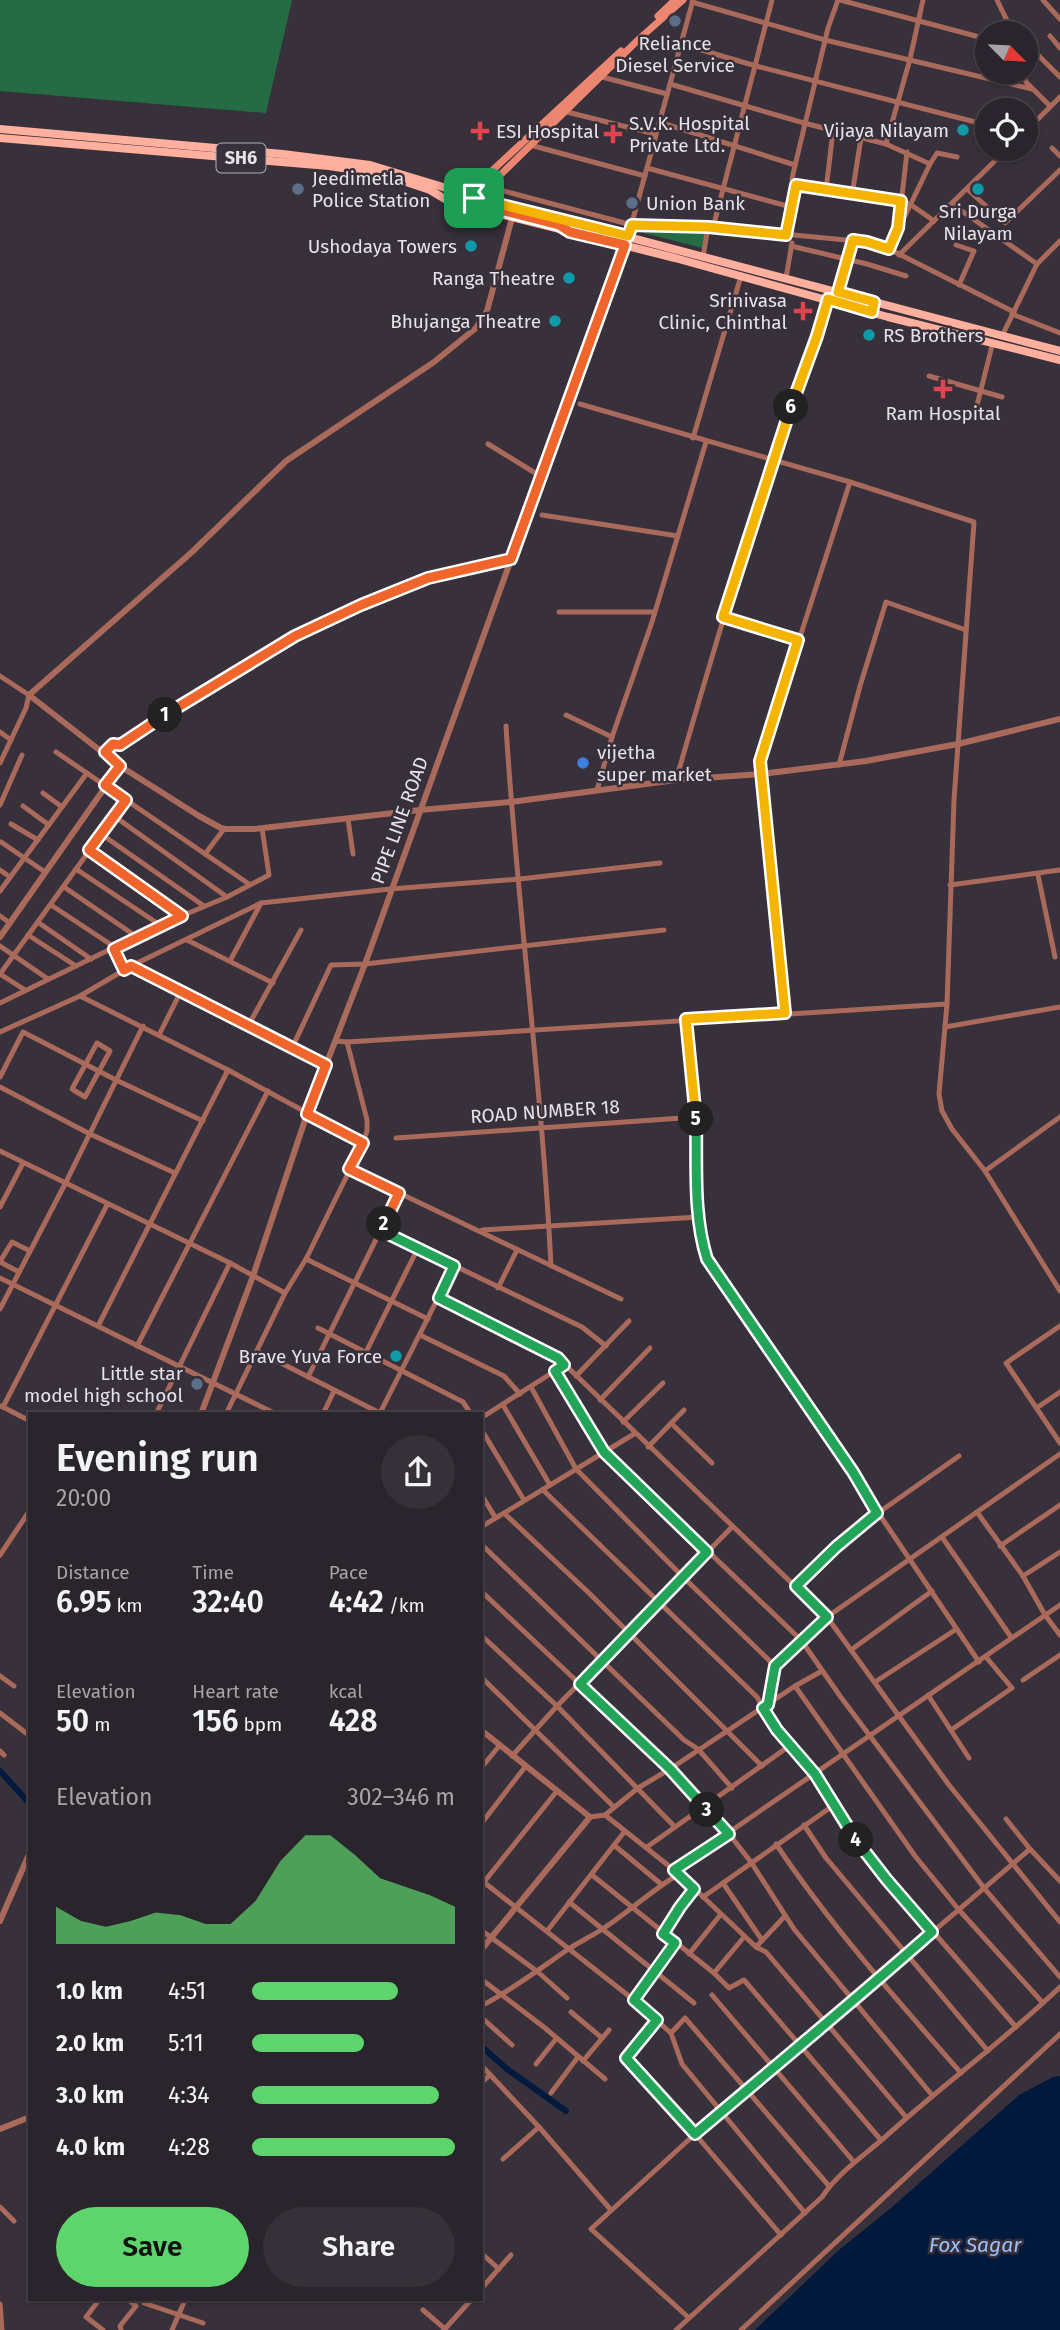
<!DOCTYPE html>
<meta charset="utf-8">
<style>
:root{--surface:#2a242c;--page:#363038;--text:#f1f3f6;--muted:#a5a4a9;--line:#464148;--accent:#5ed56c}
body{margin:0;font-family:"Fira Sans",sans-serif;background:var(--page);color:var(--text);height:100vh;display:flex;flex-direction:column;font-size:26px;white-space:nowrap}
*{box-sizing:border-box;margin:0}
p{font-size:23px;color:var(--muted)}
.icon{flex:none;width:38px;height:38px;fill:none;stroke:currentColor;stroke-width:2;stroke-linecap:round;stroke-linejoin:round}
.map{position:relative;flex:1;overflow:hidden}
.sheet{position:absolute;left:28px;top:1412px;width:455px;height:889px;display:flex;flex-direction:column;background:var(--surface);border-radius:0px;box-shadow:0 2px 5px #0004,0 0 0 2px var(--line)}
.sheet>*{flex:none}
.needle{width:46px;rotate:114deg}
.buttons{position:absolute;left:975px;top:21px;display:grid;gap:14px}
.buttons a{display:grid;place-items:center;width:63px;height:63px;border-radius:50%;background:var(--surface);box-shadow:0 2px 5px #0004,0 0 0 2px var(--line);font-size:35px}
.pin{position:absolute;display:grid;place-items:center;width:60px;height:60px;color:#fff;margin:-30px;border-radius:14px;box-shadow:0 4px 10px #0006}
.km{position:absolute;width:35px;height:35px;margin:-18px;border-radius:50%;background:#222;color:#fff;font-size:19px;line-height:35px;text-align:center}
.round{display:grid;place-items:center;flex:none;width:74px;height:74px;border-radius:37px;background:var(--page)}
.overview{display:flex;align-items:center;justify-content:space-between;height:119px;padding:0 28px}
h1{font-size:38px;font-weight:600;line-height:52px}
.metrics{display:grid;grid-template-columns:repeat(3,1fr);gap:10px;height:119px;padding:7px 28px}
.metrics div{display:grid;align-content:center}
.metrics b{font-size:30px;font-weight:600}
.metrics small{font-size:19px;font-weight:400}
.metrics p{font-size:19px}
.chart{height:196px;padding:14px 28px}
.chart p{display:flex;justify-content:space-between}
.chart svg{width:100%;height:126px;margin-top:7px;fill:var(--accent);opacity:.7}
.primary-button{display:flex;gap:14px;margin-top:auto;padding:14px 28px}
.primary-button a{flex:1;height:80px;border-radius:42px;background:var(--accent);color:#111;font-size:28px;font-weight:600;line-height:80px;text-align:center}
.primary-button a+a{background:var(--page);color:var(--text)}
ul{padding:0 28px;list-style:none;font-size:23px}
li{display:grid;grid-template-columns:112px 84px 1fr;align-items:center;height:52px}
li i{height:18px;border-radius:9px;background:var(--accent)}
.map>svg:first-child{display:block}
</style>
<div class="map">
<svg width="1060" height="2330" viewBox="0 0 1060 2330">
<rect width="100%" height="100%" fill="#38303a"/>
<!-- green -->
<g fill="#256b43">
<polygon points="0,0 292,0 266,113 0,91"/>
<polygon points="706,228 703,248 636,231"/>
</g>
<!-- water -->
<polygon fill="#02193e" points="1060,2076 1060,2330 755,2330 839,2250 891,2208 1019,2095 1053,2077"/>
<g fill="none" stroke-linecap="round" stroke-linejoin="round">
<!-- canal -->
<g stroke="#02193e" stroke-width="6">
<polyline points="0,1771 30,1804"/>
<polyline points="481,2046 507,2069 566,2111"/>
</g>
<!-- minor -->
<g stroke="#a96a5b" stroke-width="5">
<polyline points="840,0 987,39"/>
<polyline points="997,0 1013,33"/>
<polyline points="1043,0 1060,19"/>
<polyline points="692,2 825,40 1032,89"/>
<polyline points="1050,36 1060,48"/>
<polyline points="639,39 679,51"/>
<polyline points="681,44 756,66 987,125"/>
<polyline points="1039,56 1060,77"/>
<polyline points="1023,72 1026,82 1050,106"/>
<polyline points="602,77 667,94"/>
<polyline points="670,84 804,123 886,144 930,164"/>
<polyline points="567,112 655,134"/>
<polyline points="659,122 795,165"/>
<polyline points="1026,131 1060,97"/>
<polyline points="886,144 910,59 923,0"/>
<polyline points="530,145 645,176"/>
<polyline points="1052,148 1060,156"/>
<polyline points="647,168 791,207"/>
<polyline points="796,185 901,201 910,204 934,221"/>
<polyline points="489,187 632,225 708,227 867,242 889,249 1014,312"/>
<polyline points="967,189 1005,223 1060,170"/>
<polyline points="826,190 833,131"/>
<polyline points="852,195 861,138"/>
<polyline points="952,204 1037,264"/>
<polyline points="899,222 907,152"/>
<polyline points="713,228 772,0"/>
<polyline points="786,235 796,185 792,180 793,174 828,28 838,0"/>
<polyline points="628,237 693,0"/>
<polyline points="956,245 974,251 959,285"/>
<polyline points="791,246 867,264 906,276"/>
<polyline points="889,249 930,164 937,153 957,157"/>
<polyline points="899,255 1007,149"/>
<polyline points="703,257 708,227"/>
<polyline points="786,278 792,243"/>
<polyline points="838,292 853,240"/>
<polyline points="1012,314 1060,333"/>
<polyline points="1002,336 1037,264 1060,241"/>
<polyline points="929,376 1002,397"/>
<polyline points="580,404 850,482 974,522 954,800 947,1004 939,1094 942,1111 952,1129 985,1171 1060,1291"/>
<polyline points="974,417 993,342"/>
<polyline points="693,438 741,276"/>
<polyline points="488,444 540,476"/>
<polyline points="542,515 678,536"/>
<polyline points="559,612 654,612"/>
<polyline points="723,617 798,640"/>
<polyline points="0,676 29,695 26,708 0,763"/>
<polyline points="566,715 612,737"/>
<path d="M506,726C517,906 542,1086 551,1266"/>
<polyline points="0,732 11,740"/>
<polyline points="56,752 249,884"/>
<path d="M105,752L113,744L120,745L140,730C233,674 324,612 428,578C455,569 484,565 511,559"/>
<polyline points="839,765 860,686 886,602 966,630"/>
<path d="M676,780C707,673 738,566 773,460C790,406 812,353 828,299"/>
<polyline points="597,790 612,737 652,622 706,442"/>
<polyline points="43,793 62,807"/>
<polyline points="0,805 22,755"/>
<polyline points="23,806 49,825"/>
<polyline points="114,816 227,897"/>
<polyline points="348,819 353,854"/>
<polyline points="11,824 38,840"/>
<polyline points="101,834 204,906"/>
<polyline points="1,842 45,872"/>
<polyline points="89,850 182,916"/>
<polyline points="205,854 224,829"/>
<polyline points="76,869 160,925"/>
<polyline points="0,870 10,877"/>
<polyline points="1038,875 1055,957"/>
<polyline points="950,885 1060,870"/>
<polyline points="64,887 137,937"/>
<polyline points="0,891 87,773"/>
<polyline points="51,905 116,948"/>
<polyline points="0,916 10,923"/>
<polyline points="39,923 91,959"/>
<polyline points="28,935 76,966"/>
<polyline points="187,940 273,983"/>
<polyline points="0,946 48,979"/>
<polyline points="114,949 124,970"/>
<polyline points="230,961 261,903"/>
<polyline points="131,966 326,1065"/>
<polyline points="25,990 0,974 126,800"/>
<polyline points="80,996 228,1070 363,1143"/>
<polyline points="0,1003 160,925 227,897 269,875 262,828"/>
<polyline points="785,1013 760,761 850,482"/>
<polyline points="686,1019 696,1117 699,1217 707,1259 979,1662"/>
<polyline points="248,1026 301,930"/>
<polyline points="945,1027 1060,1007"/>
<polyline points="0,1032 80,996 131,966 261,903 390,889 520,879 660,863"/>
<polyline points="159,1035 181,991"/>
<polyline points="335,1041 347,1042 947,1004"/>
<polygon points="97,1043 110,1051 85,1097 72,1089"/>
<polyline points="292,1048 331,965 365,964 664,930"/>
<polyline points="0,1077 23,1032 116,1080 203,1121"/>
<polyline points="0,1087 90,1134 175,1173"/>
<polyline points="396,1138 696,1117"/>
<polyline points="0,1151 230,1263 285,1293"/>
<polyline points="349,1169 621,1299"/>
<polyline points="985,1171 1060,1117"/>
<polyline points="0,1207 23,1163"/>
<polyline points="380,1230 582,1327 606,1346"/>
<polyline points="482,1230 699,1217"/>
<polyline points="306,1259 428,1319"/>
<polyline points="19,1272 2,1263 1,1260 12,1242 30,1251"/>
<polyline points="0,1278 276,1414"/>
<polyline points="498,1288 517,1250"/>
<polyline points="439,1298 558,1358 827,1617 949,1785 1060,1922"/>
<polyline points="0,1309 65,1184 143,1026"/>
<polyline points="98,1326 228,1070"/>
<polyline points="1060,1326 1006,1363 1060,1443"/>
<polyline points="318,1328 463,1402 471,1414"/>
<polyline points="420,1335 504,1376 520,1394"/>
<polyline points="137,1346 268,1091"/>
<polyline points="257,1351 382,1414"/>
<polyline points="366,1352 418,1248"/>
<polyline points="555,1371 604,1452 801,1640 840,1696 984,1888 1060,1977"/>
<polyline points="576,1376 629,1321"/>
<polyline points="308,1377 399,1193"/>
<polyline points="531,1387 576,1469 683,1577 775,1666"/>
<polyline points="600,1400 650,1348"/>
<polyline points="503,1405 550,1485"/>
<polyline points="1,1406 30,1421"/>
<polyline points="3,1407 107,1205"/>
<polyline points="1038,1407 1060,1392"/>
<polyline points="380,1413 454,1266"/>
<polyline points="156,1414 230,1263"/>
<polyline points="226,1414 285,1293 306,1259 363,1143 367,1131 367,1120 347,1042"/>
<polyline points="323,1414 334,1391"/>
<polyline points="481,1418 558,1369"/>
<polyline points="623,1422 663,1383"/>
<polyline points="671,1423 712,1463"/>
<polyline points="481,1429 524,1500"/>
<polyline points="648,1447 684,1410"/>
<polyline points="543,1490 757,1697 777,1730 815,1774 863,1851 1016,2027"/>
<polyline points="481,1494 495,1517"/>
<polyline points="977,1512 1023,1576 1045,1615 1060,1635"/>
<polyline points="505,1514 590,1594 762,1766"/>
<polyline points="481,1527 634,1434"/>
<polyline points="942,1537 1011,1637"/>
<polyline points="481,1544 684,1740 698,1749 732,1788"/>
<polyline points="1000,1546 1060,1505"/>
<polyline points="0,1555 30,1510"/>
<polyline points="1023,1576 1060,1552"/>
<polyline points="796,1586 836,1547 878,1513 959,1456"/>
<polyline points="481,1591 670,1769 729,1834 751,1862 794,1929 932,2095"/>
<polyline points="481,1635 557,1706 675,1827"/>
<polyline points="851,1650 932,1591"/>
<polyline points="0,1676 14,1686"/>
<polyline points="481,1677 614,1807"/>
<polyline points="1023,1680 1060,1655"/>
<polyline points="875,1682 955,1630"/>
<polyline points="795,1686 822,1671"/>
<polyline points="928,1695 969,1758"/>
<polyline points="768,1705 775,1666 827,1617 1060,1454"/>
<polyline points="0,1713 30,1736"/>
<polyline points="951,1730 1012,1688 986,1657"/>
<polyline points="0,1751 4,1755"/>
<polyline points="512,1756 557,1706 732,1527"/>
<polyline points="481,1768 500,1745"/>
<polyline points="605,1815 638,1788 670,1769 795,1686 915,1856 959,1910 1043,2003"/>
<polyline points="590,1817 605,1815 679,1874 756,1947 766,1952 906,2117"/>
<polyline points="1006,1819 1030,1849"/>
<polyline points="481,1824 525,1767"/>
<polyline points="804,1825 826,1858 988,2051"/>
<path d="M776,1844C831,1926 896,1999 961,2073"/>
<polyline points="615,1846 661,1884"/>
<polyline points="647,1847 792,1744"/>
<polyline points="674,1870 1060,1605"/>
<polyline points="592,1875 714,1973 729,1988 744,1980 881,2140"/>
<polyline points="481,1880 634,2000 671,2033 682,2064 805,2213"/>
<polyline points="484,1882 557,1791"/>
<polyline points="723,1883 762,1940"/>
<polyline points="703,1897 834,1805"/>
<polyline points="569,1902 694,2003"/>
<polyline points="481,1930 538,1972 567,1998"/>
<polyline points="547,1931 625,1831"/>
<polyline points="663,1934 680,1907 694,1889"/>
<polyline points="756,1947 785,1916"/>
<polyline points="689,1954 721,1914"/>
<polyline points="714,1973 744,1937"/>
<polyline points="481,1979 545,2028 605,2079"/>
<polyline points="712,1995 854,2162"/>
<polyline points="634,2000 675,1943"/>
<path d="M481,2006C512,1990 538,1970 567,1950C579,1942 592,1936 604,1928C630,1911 652,1890 679,1874"/>
<polyline points="571,2012 602,2038"/>
<polyline points="481,2017 512,2045"/>
<polyline points="657,2020 626,2058 695,2134 591,2229 689,2318"/>
<polyline points="671,2033 685,2018 829,2186"/>
<polyline points="583,2061 609,2030"/>
<polyline points="536,2064 556,2039"/>
<polyline points="481,2065 539,2127 611,2210"/>
<polyline points="481,2083 490,2075"/>
<polyline points="551,2093 578,2057"/>
<polyline points="503,2159 539,2127"/>
<polyline points="0,2207 14,2221"/>
<polyline points="781,2235 695,2134 1030,1849 1060,1881"/>
<polyline points="481,2253 499,2269"/>
<polyline points="481,2289 511,2255"/>
<polyline points="99,2300 86,2317 103,2330"/>
<polyline points="144,2303 203,2323"/>
<polyline points="0,2304 2,2330"/>
<polyline points="423,2310 445,2329"/>
<polyline points="121,2330 120,2326 136,2306 129,2300"/>
<polyline points="172,2330 185,2300"/>
<polyline points="444,2330 471,2300"/>
<path d="M676,2330L822,2197C838,2173 862,2157 884,2138C941,2086 1004,2041 1060,1987"/>
<polyline points="741,2330 1060,2034"/>
</g>
<!-- tertiary -->
<g stroke="#a96a5b" stroke-width="6">
<polyline points="120,766 199,816 221,828 226,829 254,829 420,810 511,802 676,780 761,774 866,761 958,744 1060,719"/>
<polyline points="0,937 120,766 29,695 192,552 286,461 434,362 476,328 487,311 512,218"/>
<polyline points="201,1414 253,1276 307,1114 365,964 626,241"/>
<polyline points="481,1730 590,1817 481,1950"/>
<polyline points="0,1921 30,1852"/>
<polyline points="0,2129 30,2117"/>
</g>
<!-- secondary -->
<g stroke="#eb8670" stroke-width="7">
<polyline points="658,16 675,0"/>
<polyline points="473,203 482,180 621,51"/>
<polyline points="482,206 491,184 639,39 683,0"/>
</g>
<!-- primary -->
<g stroke="#feaf9d" stroke-width="8">
<polyline points="0,129 283,154 370,165 519,210 628,237 1060,351"/>
<polyline points="0,138 329,166 368,172 400,180 430,190 445,199 475,208 675,258 888,317 1060,360"/>
<polyline points="457,192 482,180"/>
</g>
</g>
<g fill="none" stroke-linecap="round" stroke-linejoin="round">
<!-- split-1 casing -->
<g stroke="#fff" stroke-width="14">
<polyline id="split-1" points="165,715 295,636 361,605 428,578 511,559 625,245 570,232 559,225 473,203 474,198"/>
</g>
<!-- split-2 casing -->
<g stroke="#fff" stroke-width="14">
<polyline id="split-2" points="165,715 120,745 113,744 105,752 120,766 105,785 126,800 89,850 182,916 114,949 124,970 131,966 326,1065 307,1114 363,1143 349,1169 399,1193 384,1224"/>
</g>
<!-- split-3 casing -->
<g stroke="#fff" stroke-width="14">
<polyline id="split-3" points="384,1224 380,1230 454,1266 439,1298 558,1358 564,1365 555,1371 604,1452 707,1552 580,1684 670,1769 707,1810"/>
</g>
<!-- split-4 casing -->
<g stroke="#fff" stroke-width="14">
<path id="split-4" d="M707,1810L729,1834L674,1870L694,1889L680,1907L663,1934L675,1943L634,2000L657,2020L626,2058L695,2134C774,2067 854,2001 932,1932L887,1880L856,1840"/>
</g>
<!-- split-5 casing -->
<g stroke="#fff" stroke-width="14">
<path id="split-5" d="M696,1119C697,1165 693,1215 707,1259L853,1472L877,1513L836,1547L796,1586L827,1617L775,1666L768,1705L763,1708L777,1730L815,1774L856,1840"/>
</g>
<!-- split-6 casing -->
<g stroke="#fff" stroke-width="14">
<polyline id="split-6" points="696,1119 686,1019 785,1013 760,761 798,640 723,617 791,407"/>
</g>
<!-- split-7 casing -->
<g stroke="#fff" stroke-width="14">
<polyline id="split-7" points="474,198 628,236 632,225 708,227 786,235 796,185 901,201 898,228 889,249 867,242 853,240 838,292 874,302 872,312 828,299 817,336 791,407"/>
</g>
<!-- split-1 -->
<use href="#split-1" stroke="#f0652b" stroke-width="9"/>
<!-- split-2 -->
<use href="#split-2" stroke="#f0652b" stroke-width="9"/>
<!-- split-3 -->
<use href="#split-3" stroke="#22a559" stroke-width="9"/>
<!-- split-4 -->
<use href="#split-4" stroke="#22a559" stroke-width="9"/>
<!-- split-5 -->
<use href="#split-5" stroke="#22a559" stroke-width="9"/>
<!-- split-6 -->
<use href="#split-6" stroke="#f5b400" stroke-width="9"/>
<!-- split-7 -->
<use href="#split-7" stroke="#f5b400" stroke-width="9"/>
</g>
<!-- markers -->
<g fill="#5c6f8a" stroke="#38303a" stroke-width="2.5">
<circle cx="675" cy="21" r="7"/>
<circle cx="298" cy="189" r="7"/>
<circle cx="632" cy="203" r="7"/>
<circle cx="197" cy="1384" r="7"/>
</g>
<g fill="#0f9aa8" stroke="#38303a" stroke-width="2.5">
<circle cx="963" cy="130" r="7"/>
<circle cx="978" cy="189" r="7"/>
<circle cx="471" cy="246" r="7"/>
<circle cx="569" cy="278" r="7"/>
<circle cx="555" cy="321" r="7"/>
<circle cx="869" cy="335" r="7"/>
<circle cx="396" cy="1356" r="7"/>
</g>
<g fill="#e0444e" stroke="#38303a" stroke-width="2.5">
<path d="M476.5 120.5h7v7h7v7h-7v7h-7v-7h-7v-7h7z"/>
<path d="M609.5 123.5h7v7h7v7h-7v7h-7v-7h-7v-7h7z"/>
<path d="M799.5 300.5h7v7h7v7h-7v7h-7v-7h-7v-7h7z"/>
<path d="M939.5 378.5h7v7h7v7h-7v7h-7v-7h-7v-7h7z"/>
</g>
<circle fill="#3f7fe0" stroke="#38303a" stroke-width="2.5" cx="583" cy="763" r="7"/>
<g text-anchor="middle" stroke-width="5" stroke-linejoin="round" paint-order="stroke">
<!-- shield labels -->
<rect fill="#38303a" stroke="#b2adb4" stroke-width="2" x="216.5" y="143.5" width="49" height="29" rx="5"/>
<g font-size="18" font-weight="bold" fill="#e6e2e8">
<text x="241" y="164">SH6</text>
</g>
<!-- poi labels -->
<g font-size="19" fill="#e6e2e8" stroke="#38303a" text-anchor="end">
<text x="675" y="50" text-anchor="middle">Reliance<tspan x="675" dy="22">Diesel Service</tspan></text>
<text x="629" y="130" text-anchor="start">S.V.K. Hospital<tspan x="629" dy="22">Private Ltd.</tspan></text>
<text x="949" y="137">Vijaya Nilayam</text>
<text x="496" y="138" text-anchor="start">ESI Hospital</text>
<text x="312" y="185" text-anchor="start">Jeedimetla<tspan x="312" dy="22">Police Station</tspan></text>
<text x="646" y="210" text-anchor="start">Union Bank</text>
<text x="978" y="218" text-anchor="middle">Sri Durga<tspan x="978" dy="22">Nilayam</tspan></text>
<text x="457" y="253">Ushodaya Towers</text>
<text x="555" y="285">Ranga Theatre</text>
<text x="787" y="307">Srinivasa<tspan x="787" dy="22">Clinic, Chinthal</tspan></text>
<text x="541" y="328">Bhujanga Theatre</text>
<text x="883" y="342" text-anchor="start">RS Brothers</text>
<text x="943" y="420" text-anchor="middle">Ram Hospital</text>
<text x="597" y="759" text-anchor="start">vijetha<tspan x="597" dy="22">super market</tspan></text>
<text x="382" y="1363">Brave Yuva Force</text>
<text x="183" y="1380">Little star<tspan x="183" dy="22">model high school</tspan></text>
</g>
<!-- street labels -->
<g font-size="19" fill="#e6e2e8" stroke="#38303a">
<text transform="translate(399 820) rotate(-70)" y="7">PIPE LINE ROAD</text>
<text transform="translate(545 1111) rotate(-4)" y="7">ROAD NUMBER 18</text>
</g>
<!-- water labels -->
<g font-size="21" font-style="italic" fill="#99c0fc" stroke="#38303a">
<text x="975" y="2252">Fox Sagar</text>
</g>
</g>
</svg>
<div class="buttons">
<a><svg class="needle" viewBox="-14 -14 28 28"><path d="M0-13l5 13h-10z" fill="#e53935"/><path d="M0 13l5-13h-10z" fill="#a5a4a9"/></svg></a>
<a><svg class="icon" aria-label="locate" viewBox="0 0 24 24"><circle cx="12" cy="12" r="6"/><path d="M12 2v4M12 18v4M2 12h4M18 12h4"/></svg></a>
</div>
<div class="pin" style="left:474px;top:198px;background:#1e9e55"><svg class="icon" aria-label="arrive" viewBox="0 0 24 24"><path d="M6 21V4h12l-3 4 3 4H6"/></svg></div>
<b class="km" style="left:165px;top:715px">1</b>
<b class="km" style="left:384px;top:1224px">2</b>
<b class="km" style="left:707px;top:1810px">3</b>
<b class="km" style="left:856px;top:1840px">4</b>
<b class="km" style="left:696px;top:1119px">5</b>
<b class="km" style="left:791px;top:407px">6</b>
<section class="sheet">
<div class="overview"><div><h1>Evening run</h1><p>20:00</p></div><a class="round"><svg class="icon" aria-label="share" viewBox="0 0 24 24"><path d="M12 15V3M7 8l5-5 5 5M5 13v7h14v-7"/></svg></a></div>
<div class="metrics">
<div><p>Distance</p><b>6.95<small> km</small></b></div>
<div><p>Time</p><b>32:40</b></div>
<div><p>Pace</p><b>4:42<small> /km</small></b></div>
</div>
<div class="metrics">
<div><p>Elevation</p><b>50<small> m</small></b></div>
<div><p>Heart rate</p><b>156<small> bpm</small></b></div>
<div><p>kcal</p><b>428</b></div>
</div>
<div class="chart"><p><span>Elevation</span>302–346 m</p>
<svg viewBox="0 0 160 44" preserveAspectRatio="none"><path d="M0 44V31L10 36L20 38L30 36L40 33L50 34L60 37L70 37L80 29L90 15L100 6L110 6L120 13L130 21L140 24L150 27L160 31V44z"/></svg>
</div>
<ul>
<li><b>1.0 km</b>4:51<i style="width:72%"></i></li>
<li><b>2.0 km</b>5:11<i style="width:55%"></i></li>
<li><b>3.0 km</b>4:34<i style="width:92%"></i></li>
<li><b>4.0 km</b>4:28<i style="width:100%"></i></li>
</ul>
<div class="primary-button"><a>Save</a><a>Share</a></div>
</section>
</div>
